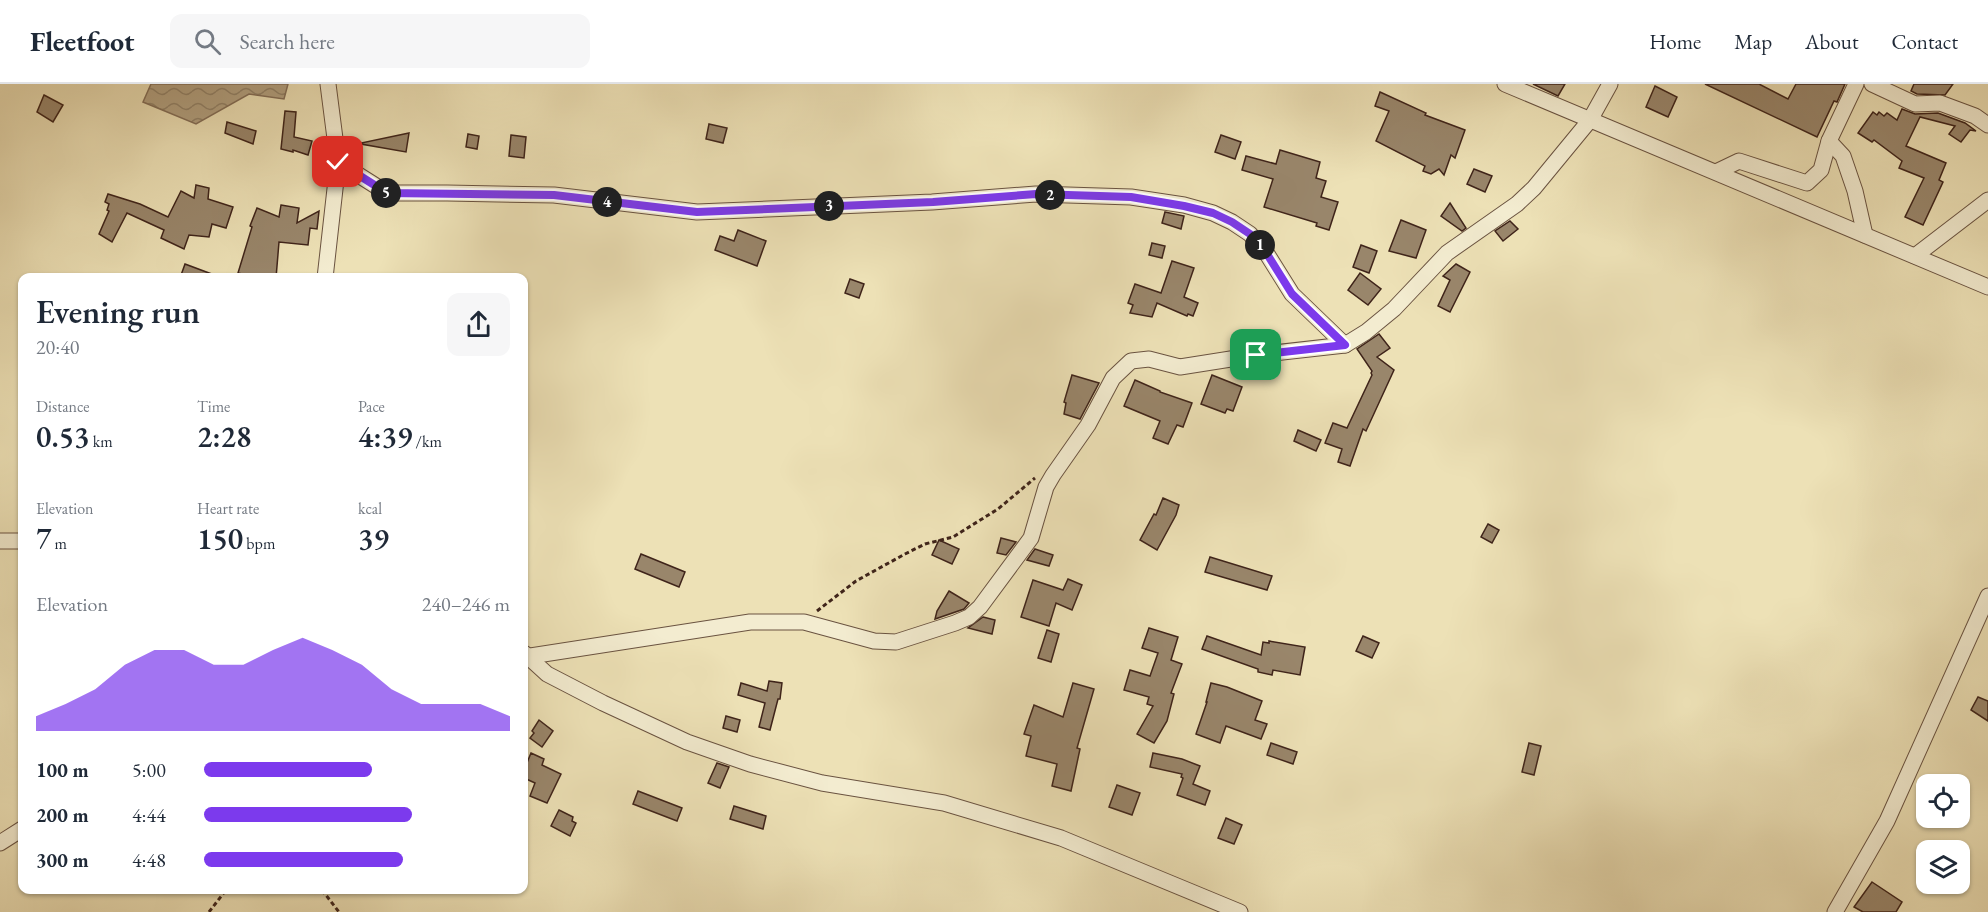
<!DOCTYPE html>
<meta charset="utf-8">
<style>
:root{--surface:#fff;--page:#f6f6f7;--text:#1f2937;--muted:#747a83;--line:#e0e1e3;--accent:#7c3aed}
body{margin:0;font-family:"EB Garamond",serif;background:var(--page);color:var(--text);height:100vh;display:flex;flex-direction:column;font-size:22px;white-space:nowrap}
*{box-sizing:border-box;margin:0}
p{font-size:20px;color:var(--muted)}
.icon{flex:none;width:33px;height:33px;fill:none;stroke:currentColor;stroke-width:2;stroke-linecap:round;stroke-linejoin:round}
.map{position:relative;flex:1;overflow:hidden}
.panel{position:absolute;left:18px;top:189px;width:510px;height:621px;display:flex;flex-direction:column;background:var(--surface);border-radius:12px;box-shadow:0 2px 4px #0004}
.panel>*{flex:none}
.buttons{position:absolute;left:1916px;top:690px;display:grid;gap:12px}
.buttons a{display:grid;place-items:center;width:54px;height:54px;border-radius:12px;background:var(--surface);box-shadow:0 2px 4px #0004;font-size:30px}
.pin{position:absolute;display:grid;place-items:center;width:51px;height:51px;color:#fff;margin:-26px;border-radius:12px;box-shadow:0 3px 9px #0006}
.km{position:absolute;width:30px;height:30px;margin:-15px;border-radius:50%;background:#222;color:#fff;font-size:16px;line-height:30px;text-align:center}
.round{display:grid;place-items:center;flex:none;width:63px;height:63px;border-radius:12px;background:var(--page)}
.summary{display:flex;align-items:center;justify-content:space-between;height:102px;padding:0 18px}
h1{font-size:33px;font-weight:600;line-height:45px}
.metrics{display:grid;grid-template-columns:repeat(3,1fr);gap:9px;height:102px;padding:6px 18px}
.metrics div{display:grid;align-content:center}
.metrics b{font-size:30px;font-weight:600}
.metrics small{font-size:16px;font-weight:400}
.metrics p{font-size:16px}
.chart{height:168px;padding:12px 18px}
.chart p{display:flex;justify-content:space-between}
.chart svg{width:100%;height:108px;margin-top:6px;fill:var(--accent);opacity:.7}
ul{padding:0 18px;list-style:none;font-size:20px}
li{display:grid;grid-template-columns:96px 72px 1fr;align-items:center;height:45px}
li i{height:15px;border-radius:8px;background:var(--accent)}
header{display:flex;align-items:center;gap:36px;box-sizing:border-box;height:84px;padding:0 30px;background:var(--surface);border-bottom:2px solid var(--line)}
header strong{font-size:28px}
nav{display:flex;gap:33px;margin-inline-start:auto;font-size:21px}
.search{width:420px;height:54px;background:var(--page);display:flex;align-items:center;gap:15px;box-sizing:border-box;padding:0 21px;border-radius:12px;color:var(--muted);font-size:22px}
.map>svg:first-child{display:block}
</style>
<header>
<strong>Fleetfoot</strong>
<div class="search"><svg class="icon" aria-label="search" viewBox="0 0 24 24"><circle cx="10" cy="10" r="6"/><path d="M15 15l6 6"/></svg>Search here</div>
<nav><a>Home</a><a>Map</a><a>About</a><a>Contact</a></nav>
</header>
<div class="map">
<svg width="1988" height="828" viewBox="0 0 1988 828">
<defs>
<pattern id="water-waves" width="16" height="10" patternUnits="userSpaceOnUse" patternTransform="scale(1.5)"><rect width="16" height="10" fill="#b2a181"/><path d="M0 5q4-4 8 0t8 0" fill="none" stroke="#928369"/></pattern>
</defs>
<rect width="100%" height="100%" fill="#ede1b6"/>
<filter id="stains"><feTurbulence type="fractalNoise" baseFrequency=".00333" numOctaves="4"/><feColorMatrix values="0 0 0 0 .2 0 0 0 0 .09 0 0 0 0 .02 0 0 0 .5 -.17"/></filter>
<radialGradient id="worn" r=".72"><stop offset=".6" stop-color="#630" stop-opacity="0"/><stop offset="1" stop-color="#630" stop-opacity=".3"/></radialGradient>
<!-- water -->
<polygon fill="url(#water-waves)" stroke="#846f58" stroke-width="1.5" points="151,0 288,0 284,15 249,10 196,40 143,18"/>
<!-- building -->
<g fill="#99866b" stroke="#3f241a" stroke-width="1.5">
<polygon points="1533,0 1565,0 1558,12"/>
<polygon points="1705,0 1759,0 1788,15 1796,0 1845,0 1837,18 1834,17 1817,53"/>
<polygon points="1914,0 1953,0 1945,11 1917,10 1911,7"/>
<polygon points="1655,2 1677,13 1668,33 1646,23"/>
<polygon points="1380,8 1426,29 1425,31 1465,46 1455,74 1451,71 1444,91 1439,85 1431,90 1423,87 1425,82 1376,57 1389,27 1375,22"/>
<polygon points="44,11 63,21 53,38 37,28"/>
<polygon points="1902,25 1915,30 1938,29 1965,39 1976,47 1970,46 1961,58 1949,50 1955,42 1920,33 1906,62 1946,79 1939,96 1943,98 1923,141 1905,133 1924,94 1899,84 1902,77 1874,56 1872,58 1858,49 1873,28 1877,31 1879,28 1884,32 1887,29 1897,36"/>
<polygon points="285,27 296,28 294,53 312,57 308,71 293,66 293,68 281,65"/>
<polygon points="227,38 256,47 253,60 225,49"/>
<polygon points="709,40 727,44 723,59 706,55"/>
<polygon points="409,49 406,68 361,60 361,59"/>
<polygon points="468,50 479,52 477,65 466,63"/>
<polygon points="511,51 526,53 524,74 509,72"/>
<polygon points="1221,51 1241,58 1235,75 1215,68"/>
<polygon points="1280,66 1320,78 1316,94 1326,97 1321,113 1338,118 1329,146 1316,142 1317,139 1264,123 1273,95 1242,86 1246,72 1276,80"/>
<polygon points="1474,85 1492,92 1485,108 1467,100"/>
<polygon points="196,101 209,104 208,115 233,123 226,144 212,140 209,153 189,151 184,165 161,154 164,146 127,129 112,158 99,150 109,127 107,126 109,120 105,118 108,110 140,120 168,133 181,107 194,114"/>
<polygon points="1450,119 1466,144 1462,147 1441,132"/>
<polygon points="281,121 299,124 297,139 319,127 317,145 310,144 308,161 279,158 276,194 258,194 238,189 252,143 250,142 257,124 279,133"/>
<polygon points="1165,128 1184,132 1181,145 1162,139"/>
<polygon points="1401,136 1426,146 1416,174 1389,167"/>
<polygon points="1510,137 1518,145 1503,157 1495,147"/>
<polygon points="738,146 766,157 757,182 715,166 720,152 734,157"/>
<polygon points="1152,159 1165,162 1162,174 1149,171"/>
<polygon points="1361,161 1377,167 1369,189 1353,183"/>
<polygon points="1172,177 1194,184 1184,213 1198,219 1193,232 1188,230 1187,232 1157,219 1152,233 1130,229 1133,221 1128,219 1135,200 1161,209"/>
<polygon points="185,180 217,192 216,194 180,194"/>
<polygon points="1456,180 1470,188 1450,228 1438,222 1450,196 1443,192"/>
<polygon points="1360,189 1381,205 1368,221 1348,206"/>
<polygon points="850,195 864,200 859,214 845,209"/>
<polygon points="1379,250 1390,264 1377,273 1394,286 1366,347 1363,345 1350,382 1338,378 1342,365 1325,359 1333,339 1347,344 1372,291 1371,289 1372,287 1357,265"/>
<polygon points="1072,291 1099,299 1080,335 1064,330 1066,319 1064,318"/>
<polygon points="1212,291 1242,303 1233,327 1227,325 1225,329 1201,320"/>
<polygon points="1135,296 1160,307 1160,308 1192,319 1183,343 1177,341 1168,360 1153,354 1160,337 1124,322"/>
<polygon points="1298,346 1321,356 1316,367 1294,357"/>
<polygon points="1163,414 1179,421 1176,431 1157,466 1140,456 1154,430 1156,431"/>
<polygon points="1488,440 1499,446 1492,459 1481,453"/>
<polygon points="1001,454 1016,458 1006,471 997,469"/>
<polygon points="939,456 959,465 952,480 932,471"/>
<polygon points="1035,465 1053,471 1049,482 1027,476"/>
<polygon points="641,470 685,488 679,503 635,485"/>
<polygon points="1210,473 1272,492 1267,506 1205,488"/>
<polygon points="1068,495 1082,501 1072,526 1056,519 1049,542 1021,533 1033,496 1063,506"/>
<polygon points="949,507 969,519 964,525 935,535 937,527"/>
<polygon points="983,533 995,536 992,550 968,544"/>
<polygon points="1149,544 1178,553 1171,576 1182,580 1171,609 1174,610 1167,637 1154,659 1137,650 1153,622 1147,620 1149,613 1124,606 1130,586 1150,592 1158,569 1142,564"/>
<polygon points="1047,546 1059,550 1051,578 1038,574"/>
<polygon points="1207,552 1261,571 1263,558 1269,559 1269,557 1305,563 1300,591 1273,586 1272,591 1258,588 1258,585 1202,565"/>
<polygon points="1363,552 1379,559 1372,574 1356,567"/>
<polygon points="769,597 782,599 780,615 778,615 770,646 759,643 765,619 738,611 741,599 767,607"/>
<polygon points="1073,599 1094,605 1077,664 1080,665 1071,707 1052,702 1057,680 1026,672 1031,652 1024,650 1034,621 1063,633"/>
<polygon points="1211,599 1227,603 1262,617 1255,636 1267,640 1261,655 1226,642 1220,659 1196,650 1207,618 1206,618"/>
<polygon points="1978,613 1988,617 1988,637 1971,626"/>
<polygon points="726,632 740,636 737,648 723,644"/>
<polygon points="539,636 553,647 542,663 530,654 534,649 532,647"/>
<polygon points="1271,659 1297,668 1293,680 1267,671"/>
<polygon points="1529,659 1541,662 1534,691 1522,688"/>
<polygon points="531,669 544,675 542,681 561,690 547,719 530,712 535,699 524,694 524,686"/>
<polygon points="1153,669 1182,675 1200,682 1193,700 1210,707 1205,721 1177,711 1183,694 1181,693 1182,690 1150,683"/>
<polygon points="717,679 729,683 720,704 708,699"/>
<polygon points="1117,701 1140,709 1132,731 1109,723"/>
<polygon points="638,707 682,724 677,737 633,720"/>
<polygon points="734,722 766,732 763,745 730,735"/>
<polygon points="559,726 573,733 572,737 576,739 570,752 551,742"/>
<polygon points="1226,734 1242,741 1234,760 1218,754"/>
<polygon points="1872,798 1902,818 1896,828 1863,828 1854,823"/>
</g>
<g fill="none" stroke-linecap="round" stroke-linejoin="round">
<!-- street casing -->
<g stroke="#6a5341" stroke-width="17">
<g id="street">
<polyline points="1505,0 1988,203"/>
<polyline points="1872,0 1915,20 1940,19 1975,32 1988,41"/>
<polyline points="1829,57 1843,72 1855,107 1865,151"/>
<polyline points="338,78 387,109 447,109 554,111 697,128 932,118 1036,110 1131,113 1184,121 1213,129 1232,138 1250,150 1267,170 1292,210 1345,261"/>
<polyline points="1716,88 1739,77 1807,99 1821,86 1829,57 1856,0"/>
<polyline points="1915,172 1988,116"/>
<polyline points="325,194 338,78 328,0"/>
<polyline points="0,457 22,457"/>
<polyline points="524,569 547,590 603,619 687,658 750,680 822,699 944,719 1061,754 1240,828"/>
<polyline points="524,573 750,538 804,538 874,557 896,558 955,539 969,533 980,523 1031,454 1046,403 1053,391 1088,341 1113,294 1131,277 1149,275 1180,283 1256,271 1345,261 1366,248 1394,225 1447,169 1517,120 1534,104 1590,36 1610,0"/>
<polyline points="0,759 22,745"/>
<polyline points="1835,828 1887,737 1988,512"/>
</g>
</g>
<!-- path -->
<g stroke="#3f241a" stroke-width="3" stroke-dasharray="4.5 3" stroke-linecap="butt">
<polyline points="817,527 856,497 905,470 925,460 953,453 998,425 1035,394"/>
<polyline points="322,806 339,828"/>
<polyline points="209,828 226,806"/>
</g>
<!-- street -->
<use href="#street" stroke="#f3ecd0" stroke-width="15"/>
</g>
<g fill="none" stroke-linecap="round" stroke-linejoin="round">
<!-- route casing -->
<g stroke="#fff" stroke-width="12">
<polyline id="route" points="338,78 387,109 554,111 697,128 933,118 1036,110 1131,113 1184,122 1213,129 1232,138 1250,150 1267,170 1292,210 1345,261 1256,271"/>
</g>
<!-- route -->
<use href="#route" stroke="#7c3aed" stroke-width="8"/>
</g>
<rect width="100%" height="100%" filter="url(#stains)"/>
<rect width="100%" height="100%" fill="url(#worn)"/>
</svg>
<div class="buttons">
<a><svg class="icon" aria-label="locate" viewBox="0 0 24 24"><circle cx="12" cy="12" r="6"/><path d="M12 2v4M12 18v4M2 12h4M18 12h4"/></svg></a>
<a><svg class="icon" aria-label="layers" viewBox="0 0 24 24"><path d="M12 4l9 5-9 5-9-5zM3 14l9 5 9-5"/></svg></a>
</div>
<div class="pin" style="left:1256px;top:271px;background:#1e9e55"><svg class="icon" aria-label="arrive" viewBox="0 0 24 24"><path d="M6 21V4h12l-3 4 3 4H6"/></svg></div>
<div class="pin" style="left:338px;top:78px;background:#d93025"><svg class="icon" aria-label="check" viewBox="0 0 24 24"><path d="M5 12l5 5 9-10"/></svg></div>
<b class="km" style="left:1260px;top:161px">1</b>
<b class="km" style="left:1050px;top:111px">2</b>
<b class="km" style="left:829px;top:122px">3</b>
<b class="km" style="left:607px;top:118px">4</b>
<b class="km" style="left:386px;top:109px">5</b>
<section class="panel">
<div class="summary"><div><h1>Evening run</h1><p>20:40</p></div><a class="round"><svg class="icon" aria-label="share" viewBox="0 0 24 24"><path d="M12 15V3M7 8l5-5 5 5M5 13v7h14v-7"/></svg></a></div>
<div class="metrics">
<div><p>Distance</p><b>0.53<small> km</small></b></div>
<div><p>Time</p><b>2:28</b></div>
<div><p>Pace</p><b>4:39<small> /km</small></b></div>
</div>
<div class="metrics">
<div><p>Elevation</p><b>7<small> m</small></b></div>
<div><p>Heart rate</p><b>150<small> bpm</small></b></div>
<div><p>kcal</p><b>39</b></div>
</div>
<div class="chart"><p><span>Elevation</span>240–246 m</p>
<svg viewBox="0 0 160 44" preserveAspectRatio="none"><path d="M0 44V38L10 33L20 27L30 17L40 11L50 11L60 17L70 17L80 11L90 6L100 11L110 17L120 27L130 33L140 33L150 33L160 38V44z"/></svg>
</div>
<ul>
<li><b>100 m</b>5:00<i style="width:55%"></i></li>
<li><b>200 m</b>4:44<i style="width:68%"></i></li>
<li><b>300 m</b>4:48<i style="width:65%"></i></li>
</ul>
</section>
</div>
